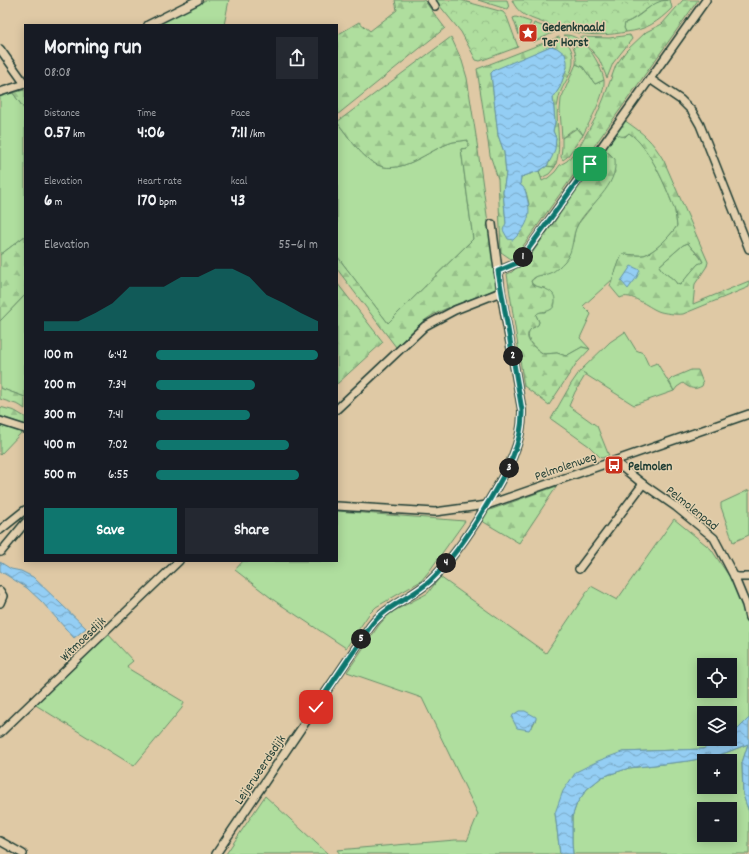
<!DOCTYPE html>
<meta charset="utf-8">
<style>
:root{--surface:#171b24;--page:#242831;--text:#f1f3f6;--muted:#9ea1a6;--accent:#0f766e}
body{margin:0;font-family:Dekko,sans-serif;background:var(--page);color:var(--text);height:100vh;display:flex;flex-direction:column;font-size:15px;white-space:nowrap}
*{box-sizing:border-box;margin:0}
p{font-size:13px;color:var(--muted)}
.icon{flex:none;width:22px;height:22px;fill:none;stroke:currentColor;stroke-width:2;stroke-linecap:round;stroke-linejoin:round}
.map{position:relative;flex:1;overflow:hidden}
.details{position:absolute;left:24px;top:24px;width:314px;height:538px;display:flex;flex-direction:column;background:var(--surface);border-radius:0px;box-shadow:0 2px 10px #0003}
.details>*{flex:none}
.fabs{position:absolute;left:697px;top:658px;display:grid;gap:8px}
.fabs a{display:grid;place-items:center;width:40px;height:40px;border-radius:0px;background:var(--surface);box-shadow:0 2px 10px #0003;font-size:20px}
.pin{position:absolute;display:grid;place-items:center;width:34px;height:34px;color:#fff;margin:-17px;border-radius:8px;box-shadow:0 2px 6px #0006}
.km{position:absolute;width:20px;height:20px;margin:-10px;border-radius:50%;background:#222;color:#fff;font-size:11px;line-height:20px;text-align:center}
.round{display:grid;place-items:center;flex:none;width:42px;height:42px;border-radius:0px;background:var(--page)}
.headline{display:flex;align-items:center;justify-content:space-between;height:68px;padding:0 20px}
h1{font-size:22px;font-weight:800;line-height:30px}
.stats{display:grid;grid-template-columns:repeat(3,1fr);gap:6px;height:68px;padding:4px 20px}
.stats div{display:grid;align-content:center}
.stats b{font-size:17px;font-weight:800}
.stats small{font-size:11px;font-weight:400}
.stats p{font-size:11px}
.chart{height:112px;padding:8px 20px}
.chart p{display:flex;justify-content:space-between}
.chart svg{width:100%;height:72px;margin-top:4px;fill:var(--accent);opacity:.7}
.button{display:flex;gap:8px;margin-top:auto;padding:8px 20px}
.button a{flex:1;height:46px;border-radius:0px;background:var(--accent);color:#fff;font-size:16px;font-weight:800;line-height:46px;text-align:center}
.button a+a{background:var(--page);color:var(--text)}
ul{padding:0 20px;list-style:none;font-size:13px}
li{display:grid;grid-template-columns:64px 48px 1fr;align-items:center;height:30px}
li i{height:10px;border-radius:5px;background:var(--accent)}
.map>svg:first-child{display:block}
</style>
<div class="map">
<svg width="749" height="854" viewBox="0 0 749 854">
<defs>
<pattern id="forest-firs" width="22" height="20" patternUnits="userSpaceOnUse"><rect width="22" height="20" fill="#afde9e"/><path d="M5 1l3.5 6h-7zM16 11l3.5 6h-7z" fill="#96bf89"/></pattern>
<pattern id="park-crowns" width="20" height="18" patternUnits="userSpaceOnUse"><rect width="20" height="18" fill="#afde9e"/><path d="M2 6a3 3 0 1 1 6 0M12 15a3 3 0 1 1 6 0" fill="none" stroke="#96bf89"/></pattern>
<pattern id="water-waves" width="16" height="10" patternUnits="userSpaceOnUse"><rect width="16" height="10" fill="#94cef4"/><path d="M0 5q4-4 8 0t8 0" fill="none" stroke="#78a8c6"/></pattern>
</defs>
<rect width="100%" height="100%" fill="#dfc9a5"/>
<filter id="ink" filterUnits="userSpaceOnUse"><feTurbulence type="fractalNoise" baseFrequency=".025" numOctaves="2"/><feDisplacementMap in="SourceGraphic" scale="8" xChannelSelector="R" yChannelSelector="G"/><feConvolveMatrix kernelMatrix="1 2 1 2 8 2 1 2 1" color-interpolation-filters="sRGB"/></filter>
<g filter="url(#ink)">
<!-- grass -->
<g fill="#afde9e" stroke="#678e69" fill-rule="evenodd">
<polygon points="206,0 229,0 224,25 155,25"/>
<polygon points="516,17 531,22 528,29 526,29 524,33 519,35 513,18"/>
<polygon points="534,23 553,30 555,32 533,42 531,36 533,31 531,30"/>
<path d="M576,64L583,67L595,84L604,80C605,96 590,120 583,135L580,130H572L562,138L560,110L561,99Z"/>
<polygon points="13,93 25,110 25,236 0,255 0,96"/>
<path d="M337,122C348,136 358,152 372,162C399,180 428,149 453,142C458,141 463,141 468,140V148L461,149L473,239L388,323L337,256Z"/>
<path d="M615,133L625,137L629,133C649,145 667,189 675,211C676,216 676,221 677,226C671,235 655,252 644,255C638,256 629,254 622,254L613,279L583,306L591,314L580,338L590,349L582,347L566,356L557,353L544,354C535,348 524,341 530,329L535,327L539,322L536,315L539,312H545V288L537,287L532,284L531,281L537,276L549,273L573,242L575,230L578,224L600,196L615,172L611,155L604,149Z"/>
<polygon points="547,166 555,167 549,174 541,178 539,171"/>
<path d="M688,243C692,250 701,256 703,263L698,264L680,285L677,284C672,276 664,275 659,266L683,245Z"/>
<polygon points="25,295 25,397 0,388 0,321"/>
<polygon points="625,332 636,350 643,353 649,366 657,363 674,391 634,405 580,371 610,342"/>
<polygon points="0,425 22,432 0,455"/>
<polygon points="749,490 749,535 733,542 721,507 721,503"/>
<polygon points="337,511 465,521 430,570 421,581 376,607 369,614 346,648 275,601 235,570 243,561 337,561"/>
<path d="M674,519L711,549L731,579L741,600L749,622V718L737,730L730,734V713H704V739H722L703,749L622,752L555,813L560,854H340L337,850L455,840H466L467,841L478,814L422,698L347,672L379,625L386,617L394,611L428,593L440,577L546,653L591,586L617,600ZM704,665H730V691H704ZM512,718L536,719L532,727L516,724Z"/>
<polygon points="107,633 133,661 127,666 129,669 184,702 182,708 134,766 34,704"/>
<path d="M748,744L742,763L743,795L749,812V854H573L572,843V817L577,803L587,789L602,777L629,768L688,761L720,755ZM704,761H730V787H704ZM704,809H730V835H704Z"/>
<polygon points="265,796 328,854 226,854"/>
</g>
<!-- forest -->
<g fill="url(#forest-firs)" stroke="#678e69" fill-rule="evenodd">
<polygon points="395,0 424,0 445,28 337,115 337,35 359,22 370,31 397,10"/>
<polygon points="478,0 507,0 509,8 506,9"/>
<path d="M659,0H670L672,8C658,22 646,30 626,32L624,28L625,23C639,18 648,7 659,0Z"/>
<path d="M683,0H698L518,253L511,259L501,252L498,179L490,155L477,69L559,37C568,41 573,50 573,59C574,73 562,84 559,97C553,120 564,144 555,167L547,166L549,163L556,138L553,131L555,122L553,98L560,87L567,67L551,46L491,73L498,135L504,152L506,173L503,192L506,223L513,240L522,230L529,204L526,192L520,184L521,177L539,171L542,181L548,178L555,172L560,165L567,161L580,145L596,117L604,98L616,65L626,51L646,32L662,24Z"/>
<path d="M564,35C583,33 601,64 604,80L595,84L583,67L576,64C577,52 573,43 564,35Z"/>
<polygon points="630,35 632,39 613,63 607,78 599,59 580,37 609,38"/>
<path d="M451,37L462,61L467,78L476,136L497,288C476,299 452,304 431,316C418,324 408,336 396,347L337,269V256L388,323L473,239L461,149L468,148V140C463,141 458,141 453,142C428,149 399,180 372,162C358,152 348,136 337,122Z"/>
<polygon points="24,90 25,91 25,110 13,93"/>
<path d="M624,120C644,134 652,140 664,161L708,262L707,266L695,284L693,304L749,281V287L683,314C678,315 662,313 658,311C648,307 631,292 620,298L610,286L622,254C629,254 638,256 644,255C655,252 671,235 677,226C676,221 676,216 675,211C667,188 649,146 629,133C623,138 621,137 615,133ZM688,243C692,250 701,255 703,262L698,264L680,285L677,284C672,276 664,275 659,266L683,245Z"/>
<polygon points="577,128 583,135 567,157 563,160 561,157 562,147 562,138"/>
<path d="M604,149L615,159C618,187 590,203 578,224C571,236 575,249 565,261C560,266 556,271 550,273C543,276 536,274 531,281L532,284C540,289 556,288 555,302C555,305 553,309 550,310C545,313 540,310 536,315L539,322L538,325C535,327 531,328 530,330C522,340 537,350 544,354L557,353L566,356L582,347L590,349L576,364L549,405L524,386L507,274L512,272L522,261Z"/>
<polygon points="25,236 25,295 0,321 0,255"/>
<polygon points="337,283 383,342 337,384"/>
<path d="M691,370H698L703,383L702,386C695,390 690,389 683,383L677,387L674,391L669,381L672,378Z"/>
<polygon points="580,371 586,374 575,392 569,406 597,426 609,456 601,458 589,446 551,419 571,384"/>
<polygon points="0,388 25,397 25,409 19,405 0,399"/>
<polygon points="0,407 15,411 25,417 25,425 0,416"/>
<polygon points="557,486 519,543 482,521 487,511"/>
</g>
<!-- park -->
<g fill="url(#park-crowns)" stroke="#678e69">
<polygon points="435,0 460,0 503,12 507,17 518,47 480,61 476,60 461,32"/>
<path d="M512,0H667C651,1 641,17 625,23L624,28L626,32C595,38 573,34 544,23C530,18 518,15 512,0Z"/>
</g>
<!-- water -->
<g fill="url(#water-waves)" stroke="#6594a7">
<path d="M551,46L557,48L565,54L567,61V67L560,87L553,98L555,122L553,131L556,138L555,149L552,157L547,166L539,171L521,177L520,184C525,188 526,192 527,198C532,216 527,227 513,240L508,239L503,230L506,223L503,192L506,173L504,152L498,135L491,73L494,70Z"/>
<polygon points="631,266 640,270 637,277 628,289 621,281"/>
<polygon points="0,562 11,569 21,571 33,577 86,628 74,638 42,602 27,588 0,571"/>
<polygon points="519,711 525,711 536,717 536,719 529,730 517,728 512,718 513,715"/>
<polygon points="749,718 749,812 743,795 742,763 748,744 720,755 688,761 629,768 602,777 587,789 577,803 572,817 572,843 573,854 560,854 555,813 563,791 576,772 598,761 622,752 703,749 722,739 730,739 730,734 737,730"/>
</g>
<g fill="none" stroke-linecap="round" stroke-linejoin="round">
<!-- street casing -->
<g stroke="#1f3d34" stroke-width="10">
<g id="street">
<polyline points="431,0 435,6"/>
<polyline points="148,25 198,0"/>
<polyline points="0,49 25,84"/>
<polyline points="650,79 681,100 692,111 700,125 749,249"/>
<polyline points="0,92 25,84"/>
<polyline points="498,271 517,263 529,249 706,0"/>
<polyline points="337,409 425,326 455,310 501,292"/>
<polyline points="0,421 25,429"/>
<polyline points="614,461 643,484 676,507 714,538 734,576 746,605 749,618"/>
<polyline points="337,506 435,512 487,505 749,414"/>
<polyline points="0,530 25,510"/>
<polyline points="0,551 1,552 25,523"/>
<polyline points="579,569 643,484"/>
<polyline points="734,576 738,577 749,577"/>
<polyline points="0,591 3,596 0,603"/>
<polyline points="0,733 179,561"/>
<polyline points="0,841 23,854"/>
<path d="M216,854L370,627C373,623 376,619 380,616C395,602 415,595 430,581C453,559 470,533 486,506C504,475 523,447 522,410L501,292L492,224"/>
</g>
</g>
<!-- street -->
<use href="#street" stroke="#e3d0ae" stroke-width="7"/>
</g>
</g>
<g fill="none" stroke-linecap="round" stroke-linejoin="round" filter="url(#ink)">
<!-- route casing -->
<g stroke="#fff" stroke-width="8">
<path id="route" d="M316,707L370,627C373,623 376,619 380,616C395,602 415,595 430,581C453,559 470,533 486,506C504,475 523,447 522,410L498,271L517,263L521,259L590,164"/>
</g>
<!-- route -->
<use href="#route" stroke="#0f766e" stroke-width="5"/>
</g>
<!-- icons -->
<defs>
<g id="sight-square" transform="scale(1)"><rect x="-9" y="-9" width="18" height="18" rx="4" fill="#c8321e" stroke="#e3d0ae"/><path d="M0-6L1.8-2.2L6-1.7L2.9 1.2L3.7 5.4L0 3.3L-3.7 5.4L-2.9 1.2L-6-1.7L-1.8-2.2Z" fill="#fff"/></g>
<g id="bus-square" transform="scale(1)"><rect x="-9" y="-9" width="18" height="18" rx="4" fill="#c8321e" stroke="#e3d0ae"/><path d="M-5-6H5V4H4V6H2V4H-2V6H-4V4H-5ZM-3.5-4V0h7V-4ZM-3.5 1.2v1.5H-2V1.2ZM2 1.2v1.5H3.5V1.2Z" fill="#fff"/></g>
</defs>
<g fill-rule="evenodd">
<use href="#sight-square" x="528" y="33"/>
<use href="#bus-square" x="614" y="465"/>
</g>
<g text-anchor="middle" stroke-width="3" stroke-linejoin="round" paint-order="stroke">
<!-- poi labels -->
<g font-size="13" font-weight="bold" fill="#1f3d34" stroke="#e3d0ae" text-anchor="start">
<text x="542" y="31">Gedenknaald<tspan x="542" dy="15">Ter Horst</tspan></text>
<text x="628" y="470">Pelmolen</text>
</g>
<!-- street labels -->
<g font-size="13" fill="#1f3d34" stroke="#e3d0ae">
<text transform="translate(565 465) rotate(-19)" y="5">Pelmolenweg</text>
<text transform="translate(693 507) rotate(39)" y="5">Pelmolenpad</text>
<text transform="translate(82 638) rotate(-44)" y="5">Witmoesdijk</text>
<text transform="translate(259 769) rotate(-56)" y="5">Leijerweerdsdijk</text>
</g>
</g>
</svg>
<div class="fabs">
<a><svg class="icon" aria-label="locate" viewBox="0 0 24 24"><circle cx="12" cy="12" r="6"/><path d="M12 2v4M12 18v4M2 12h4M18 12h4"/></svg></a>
<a><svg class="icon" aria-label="layers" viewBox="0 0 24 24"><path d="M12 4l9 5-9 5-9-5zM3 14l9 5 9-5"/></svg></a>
<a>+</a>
<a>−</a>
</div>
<div class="pin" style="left:590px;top:164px;background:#1e9e55"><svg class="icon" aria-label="arrive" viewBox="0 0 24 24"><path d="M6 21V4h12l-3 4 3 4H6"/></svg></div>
<div class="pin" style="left:316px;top:707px;background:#d93025"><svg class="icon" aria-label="check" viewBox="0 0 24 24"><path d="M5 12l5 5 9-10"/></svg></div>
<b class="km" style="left:523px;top:257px">1</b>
<b class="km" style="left:513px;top:356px">2</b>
<b class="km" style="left:509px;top:468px">3</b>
<b class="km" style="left:446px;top:563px">4</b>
<b class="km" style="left:361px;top:639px">5</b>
<section class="details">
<div class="headline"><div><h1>Morning run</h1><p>08:08</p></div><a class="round"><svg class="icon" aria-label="share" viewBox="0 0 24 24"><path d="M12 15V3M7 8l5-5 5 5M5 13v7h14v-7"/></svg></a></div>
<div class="stats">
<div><p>Distance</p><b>0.57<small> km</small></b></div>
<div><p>Time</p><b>4:06</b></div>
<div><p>Pace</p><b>7:11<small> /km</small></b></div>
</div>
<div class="stats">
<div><p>Elevation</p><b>6<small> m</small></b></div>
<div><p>Heart rate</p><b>170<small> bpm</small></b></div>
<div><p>kcal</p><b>43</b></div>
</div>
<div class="chart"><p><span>Elevation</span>55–61 m</p>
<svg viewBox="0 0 160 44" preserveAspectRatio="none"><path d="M0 44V38L10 38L20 38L30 33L40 27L50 17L60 17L70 17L80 11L90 11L100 6L110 6L120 11L130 22L140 27L150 33L160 38V44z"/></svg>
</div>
<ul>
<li><b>100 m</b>6:42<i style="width:100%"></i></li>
<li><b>200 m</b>7:34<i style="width:61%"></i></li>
<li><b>300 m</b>7:41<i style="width:58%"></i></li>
<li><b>400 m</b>7:02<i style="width:82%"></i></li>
<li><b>500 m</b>6:55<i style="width:88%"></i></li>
</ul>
<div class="button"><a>Save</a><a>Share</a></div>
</section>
</div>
